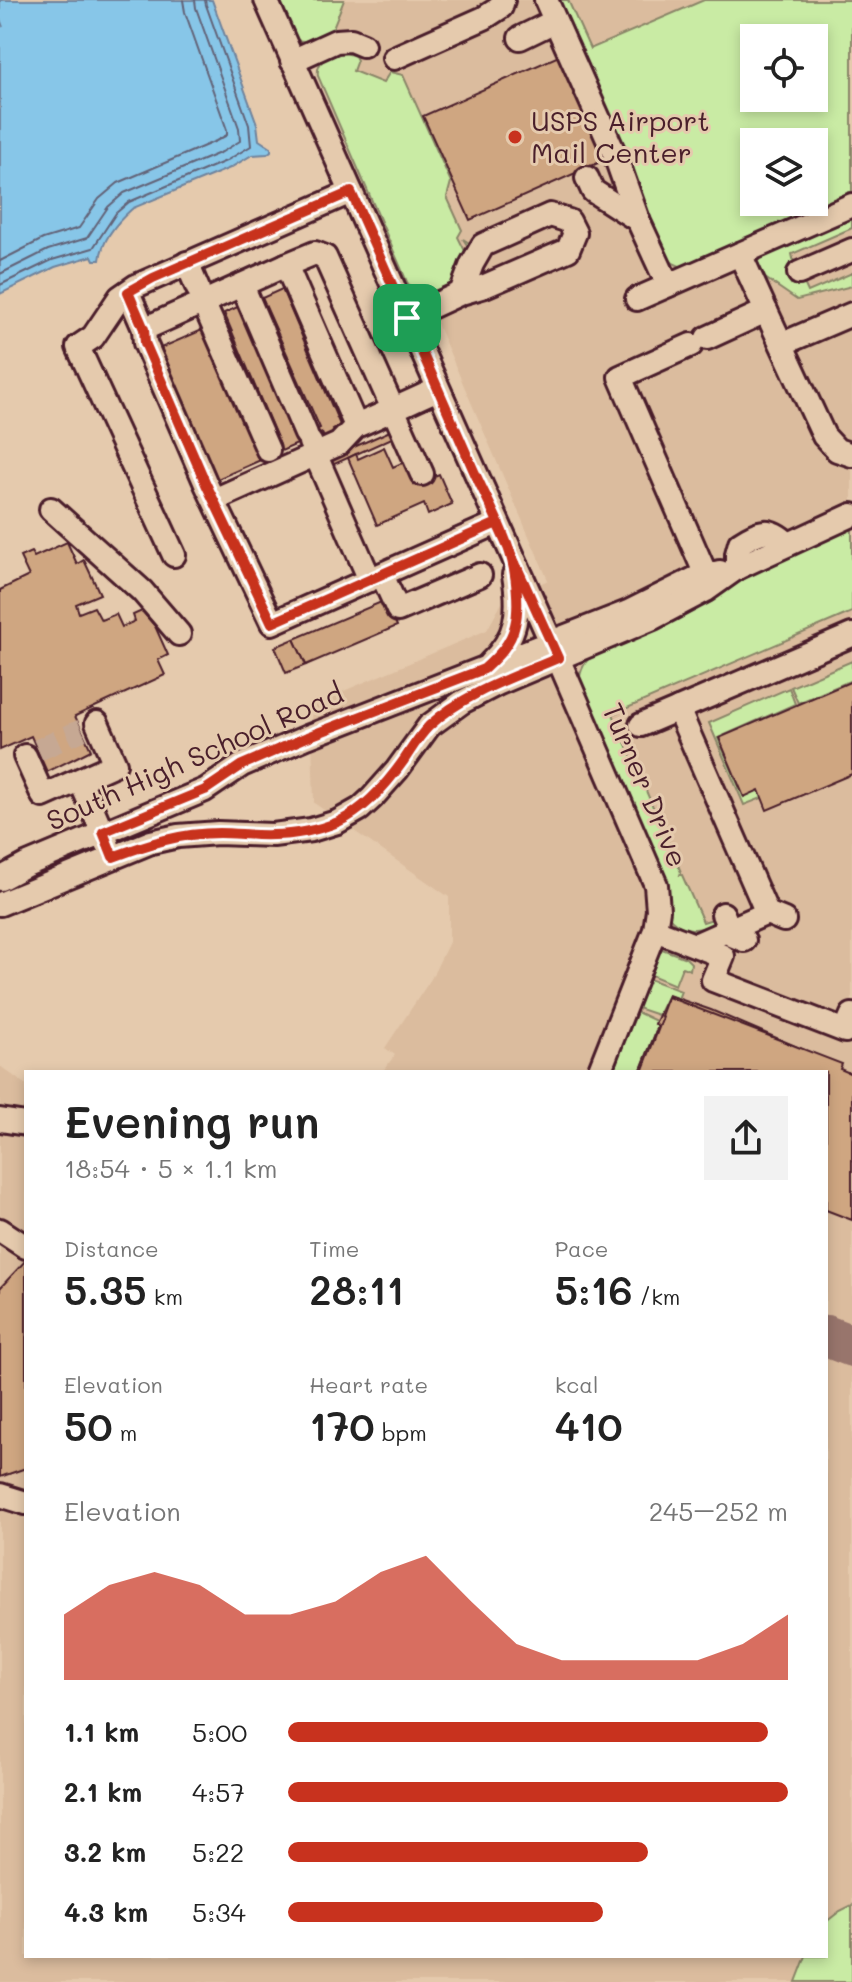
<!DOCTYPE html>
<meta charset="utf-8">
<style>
:root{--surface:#fff;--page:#f2f2f2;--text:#222;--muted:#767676;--accent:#c8321e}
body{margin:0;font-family:Mali,sans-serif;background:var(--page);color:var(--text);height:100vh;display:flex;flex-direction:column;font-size:30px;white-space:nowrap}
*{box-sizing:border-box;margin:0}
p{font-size:26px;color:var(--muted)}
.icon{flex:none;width:44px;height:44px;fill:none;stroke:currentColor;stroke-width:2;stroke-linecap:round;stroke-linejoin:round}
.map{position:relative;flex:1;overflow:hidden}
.panel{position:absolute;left:24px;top:1070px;width:804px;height:888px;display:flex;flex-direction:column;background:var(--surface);border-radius:0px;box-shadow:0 4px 12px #0003}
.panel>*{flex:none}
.buttons{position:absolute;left:740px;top:24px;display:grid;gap:16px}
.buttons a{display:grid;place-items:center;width:88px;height:88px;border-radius:0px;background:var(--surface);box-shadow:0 4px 12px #0003;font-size:40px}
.pin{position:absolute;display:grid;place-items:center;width:68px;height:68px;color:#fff;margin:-34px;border-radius:16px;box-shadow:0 4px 12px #0006}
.round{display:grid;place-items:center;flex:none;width:84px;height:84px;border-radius:0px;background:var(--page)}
.head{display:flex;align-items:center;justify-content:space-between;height:136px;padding:0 40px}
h1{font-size:44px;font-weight:600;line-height:60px}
.metrics{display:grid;grid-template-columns:repeat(3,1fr);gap:12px;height:136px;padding:8px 40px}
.metrics div{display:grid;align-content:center}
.metrics b{font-size:40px;font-weight:600}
.metrics small{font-size:22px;font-weight:400}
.metrics p{font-size:22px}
.chart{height:224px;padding:16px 40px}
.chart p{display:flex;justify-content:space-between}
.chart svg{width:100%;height:144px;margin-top:8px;fill:var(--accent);opacity:.7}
ul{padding:0 40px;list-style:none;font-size:26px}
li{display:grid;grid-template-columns:128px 96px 1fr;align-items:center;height:60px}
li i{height:20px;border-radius:10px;background:var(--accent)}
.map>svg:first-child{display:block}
</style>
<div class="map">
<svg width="852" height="1982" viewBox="0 0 852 1982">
<rect width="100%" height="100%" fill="#e5caad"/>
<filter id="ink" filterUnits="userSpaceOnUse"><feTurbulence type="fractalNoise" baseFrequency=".0125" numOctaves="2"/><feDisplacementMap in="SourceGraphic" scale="16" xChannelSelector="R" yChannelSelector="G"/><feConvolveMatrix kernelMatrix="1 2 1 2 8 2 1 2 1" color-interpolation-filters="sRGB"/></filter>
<g filter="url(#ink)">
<!-- built -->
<path fill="#dbbc9e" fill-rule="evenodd" d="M297,0H852V1982H0V1066L26,1085V1956H826V1072H382L395,1055L385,1048L431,979L449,942V897L314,803L311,705L487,630L503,601L548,580ZM754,38H814V98H754ZM754,142H814V202H754Z"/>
<!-- green -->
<g fill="#c9eba4" stroke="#8a8568" stroke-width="2" fill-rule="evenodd">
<path d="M275,0H344L332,30C320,36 308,45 294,39Z"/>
<path d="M552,0H568L590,49L704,0H852V196L684,268L673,263L668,258ZM754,38H814V98H754ZM754,142H814V202H754Z"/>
<path d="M338,53H346L355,56L357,60L353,71L383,83L390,72L403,75L451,182L447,197L462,230L458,237L465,251L469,248L463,239L474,246L459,283L428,297L415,294L407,282L318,76C316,62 326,57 338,53Z"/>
<polygon points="852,214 852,228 792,254 795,267 786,272 791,284 803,281 808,292 852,273 852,286 797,300 752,269 757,257"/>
<path d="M852,525V612L613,714L681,872L680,875H682L703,922L713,919L716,923C699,932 679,932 667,914L579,683C580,669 585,662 594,652L776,558Z"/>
<polygon points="852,661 852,680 798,703 791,687"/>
<polygon points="789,688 795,704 718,738 743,796 759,790 762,798 744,805 709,723"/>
<polygon points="662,949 686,958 691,963 690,970 682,967 675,985 651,975 660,950"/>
<polygon points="649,979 681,991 678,999 668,995 658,1015 637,1008"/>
<polygon points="637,1012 656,1021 655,1024 658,1026 640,1072 612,1072"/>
<polygon points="852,1905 852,1982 796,1982 806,1956 826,1956 826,1922 840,1911"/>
</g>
<!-- water -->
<path fill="#87c6e8" stroke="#6f839c" stroke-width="2" d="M0,0H212L257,124L259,140L271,148V151L267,154L252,155L230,168L133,208C118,221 102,240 100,260H94L92,256L55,267L0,294V22L3,27L0,19Z"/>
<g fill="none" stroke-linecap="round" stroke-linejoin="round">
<!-- shore -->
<g stroke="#626277" stroke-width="2">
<polyline points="0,261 43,239 79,228 99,199 118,183 216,141 227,135 227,130 185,12 183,0"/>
<polyline points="0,274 48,250 87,238 108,207 124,193 222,152 240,141 239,128 196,8 195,0"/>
<polyline points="0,285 52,260 93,248 116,213 129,202 226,161 251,146 249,125 206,5 205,0"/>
</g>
<!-- taxiway -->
<polyline stroke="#98746c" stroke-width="42" points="826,1336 852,1346"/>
</g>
<!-- building -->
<g fill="#cfa681" stroke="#4a1f2b" stroke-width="2">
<polygon points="561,55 607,159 470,220 423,116"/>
<polygon points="282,289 340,425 333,429 343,454 333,459 322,433 213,481 156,350 209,327 263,452 280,445 224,313 242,305 300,437 320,428 262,298"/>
<polygon points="390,431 392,438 330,466 327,459"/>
<polygon points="384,447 393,467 406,461 416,484 439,474 452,504 428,515 424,504 377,525 348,458 356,454 358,459"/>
<polygon points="67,542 77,564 84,560 100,594 76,604 79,613 94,607 101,620 116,614 122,627 135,621 133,615 142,611 155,626 168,655 158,660 165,675 75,716 91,750 47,772 31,736 0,750 0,590 29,576 20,557 31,552 34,557"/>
<polygon points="386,600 397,626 306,665 294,639"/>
<polygon points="294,639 306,665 286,673 275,647"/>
<polygon points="852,681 852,774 767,810 759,790 744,797 719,738"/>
<polygon points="668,995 711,1010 826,1059 824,1065 834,1069 826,1089 826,1072 640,1072 658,1026 655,1024"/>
<polygon points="668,997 842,1064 840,1069 852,1074 852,1220 826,1210 826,1072 642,1072 663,1017 661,1016"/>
<polygon points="26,1260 26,1468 0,1477 0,1288"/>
</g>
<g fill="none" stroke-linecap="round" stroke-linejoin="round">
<!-- minor-tunnel -->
<polyline stroke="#c6a893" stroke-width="22" stroke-dasharray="22 11" stroke-linecap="butt" points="38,750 82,730"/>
<!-- minor casing -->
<g stroke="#4a1f2b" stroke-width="28">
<g id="minor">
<polyline points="266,0 551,642 656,885 658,910 655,930 599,1072"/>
<polyline points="546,0 615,155 638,220"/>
<polyline points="520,38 555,21"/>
<polyline points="394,58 484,18 501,7 503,0"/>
<polyline points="292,61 336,41 351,40 363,45"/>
<polyline points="587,178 593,191 638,220 668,285"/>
<polyline points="187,263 198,289"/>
<polyline points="286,265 144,329 145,343 206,484 272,623 497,523"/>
<polyline points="799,273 852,250"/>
<polyline points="242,285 306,434"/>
<polyline points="128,292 144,329"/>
<polyline points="637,299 852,205"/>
<polyline points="203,302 268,450"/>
<polyline points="766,311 824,436 837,450 852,455"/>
<polyline points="407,318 461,293 485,286 568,250 575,233 569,221 550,215 483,245 472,264 461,293"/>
<polyline points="707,338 766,311 740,254"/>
<polyline points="782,344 852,314"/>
<polyline points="691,345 620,377 706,575"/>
<polyline points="310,442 370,580"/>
<path d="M422,474L325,257L315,253L286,265L356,426C384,414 411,401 438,389"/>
<polyline points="214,500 339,444 356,426"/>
<polyline points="51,509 142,591 179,634"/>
<polyline points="174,555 78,347 93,337 120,297 136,286 351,192"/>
<path d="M737,568V554L740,543C761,530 769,526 788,544"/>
<polyline points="382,575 398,610 480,575"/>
<path d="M490,663C518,637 520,611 514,575"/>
<polyline points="678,709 767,913 784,920"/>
<polyline points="641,725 852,635"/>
<polyline points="25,756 43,796 115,764 97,723"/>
<polyline points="80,780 108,845"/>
<polyline points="0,879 26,865 205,790 242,765 307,737 628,612 698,577 720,572"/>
<polyline points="0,904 151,842 178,836 218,833 273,835 311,830 337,822 360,809 372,798 397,770 429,726 462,702 499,683 653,618 706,590 737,568 852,515"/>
<polyline points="723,914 732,935 744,940"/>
<polyline points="655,930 723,956 713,980 845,1031 852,1015"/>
<polyline points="695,945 767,913"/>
<polyline points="0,1120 26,1124"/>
<polyline points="0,1230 26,1247"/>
<polyline points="0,1495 26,1503"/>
</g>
</g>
<!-- minor -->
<use href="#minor" stroke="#e5caad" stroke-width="22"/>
</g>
</g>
<g fill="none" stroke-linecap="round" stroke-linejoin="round" filter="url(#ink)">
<!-- route casing -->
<g stroke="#fff" stroke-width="16">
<path id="route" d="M407,318L351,192L153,278L128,292L144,329L145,343L206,484L272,623L497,523L558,658C514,677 464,693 429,726C419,736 412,748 404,760C387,784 365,810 338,822C319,830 294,835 273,835C255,836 237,833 219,833C181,833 148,844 113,857L103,832L205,790L242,765L307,737L484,669C497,657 511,644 515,625C520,606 516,572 510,553C501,524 485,496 473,469C451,419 429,368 407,318"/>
</g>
<!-- route -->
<use href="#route" stroke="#c8321e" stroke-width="10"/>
</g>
<!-- markers -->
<circle fill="#c8321e" stroke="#e5caad" stroke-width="3" cx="515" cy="137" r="8"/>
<g text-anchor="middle" stroke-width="6" stroke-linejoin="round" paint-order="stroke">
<!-- poi labels -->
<g font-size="28" fill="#4a1f2b" stroke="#e5caad" text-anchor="start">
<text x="531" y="131">USPS Airport<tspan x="531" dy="32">Mail Center</tspan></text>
</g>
<!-- street labels -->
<g font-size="28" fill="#4a1f2b" stroke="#e5caad">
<text transform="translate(195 757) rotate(-24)" y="10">South High School Road</text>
<text transform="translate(645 785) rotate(67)" y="10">Turner Drive</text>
</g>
</g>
</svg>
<div class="buttons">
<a><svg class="icon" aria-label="locate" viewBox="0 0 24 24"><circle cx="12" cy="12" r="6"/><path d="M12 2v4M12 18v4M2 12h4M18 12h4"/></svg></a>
<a><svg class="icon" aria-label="layers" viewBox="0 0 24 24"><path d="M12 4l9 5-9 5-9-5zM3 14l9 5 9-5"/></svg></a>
</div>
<div class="pin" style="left:407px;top:318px;background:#1e9e55"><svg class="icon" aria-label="arrive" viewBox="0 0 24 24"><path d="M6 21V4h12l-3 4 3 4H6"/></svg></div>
<section class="panel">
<div class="head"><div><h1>Evening run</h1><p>18:54 · 5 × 1.1 km</p></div><a class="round"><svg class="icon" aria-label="share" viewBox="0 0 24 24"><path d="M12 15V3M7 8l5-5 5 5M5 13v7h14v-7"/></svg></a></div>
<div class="metrics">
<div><p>Distance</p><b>5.35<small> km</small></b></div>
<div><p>Time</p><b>28:11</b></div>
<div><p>Pace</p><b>5:16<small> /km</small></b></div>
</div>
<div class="metrics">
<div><p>Elevation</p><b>50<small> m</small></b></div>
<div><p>Heart rate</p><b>170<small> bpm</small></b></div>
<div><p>kcal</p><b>410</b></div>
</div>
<div class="chart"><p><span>Elevation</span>245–252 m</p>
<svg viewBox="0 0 160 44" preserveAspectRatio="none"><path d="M0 44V24L10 15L20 11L30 15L40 24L50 24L60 20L70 11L80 6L90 20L100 33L110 38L120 38L130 38L140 38L150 33L160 24V44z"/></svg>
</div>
<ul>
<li><b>1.1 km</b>5:00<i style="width:96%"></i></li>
<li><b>2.1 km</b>4:57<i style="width:100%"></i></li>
<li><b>3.2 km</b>5:22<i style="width:72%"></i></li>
<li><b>4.3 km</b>5:34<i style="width:63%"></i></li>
</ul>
</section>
</div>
